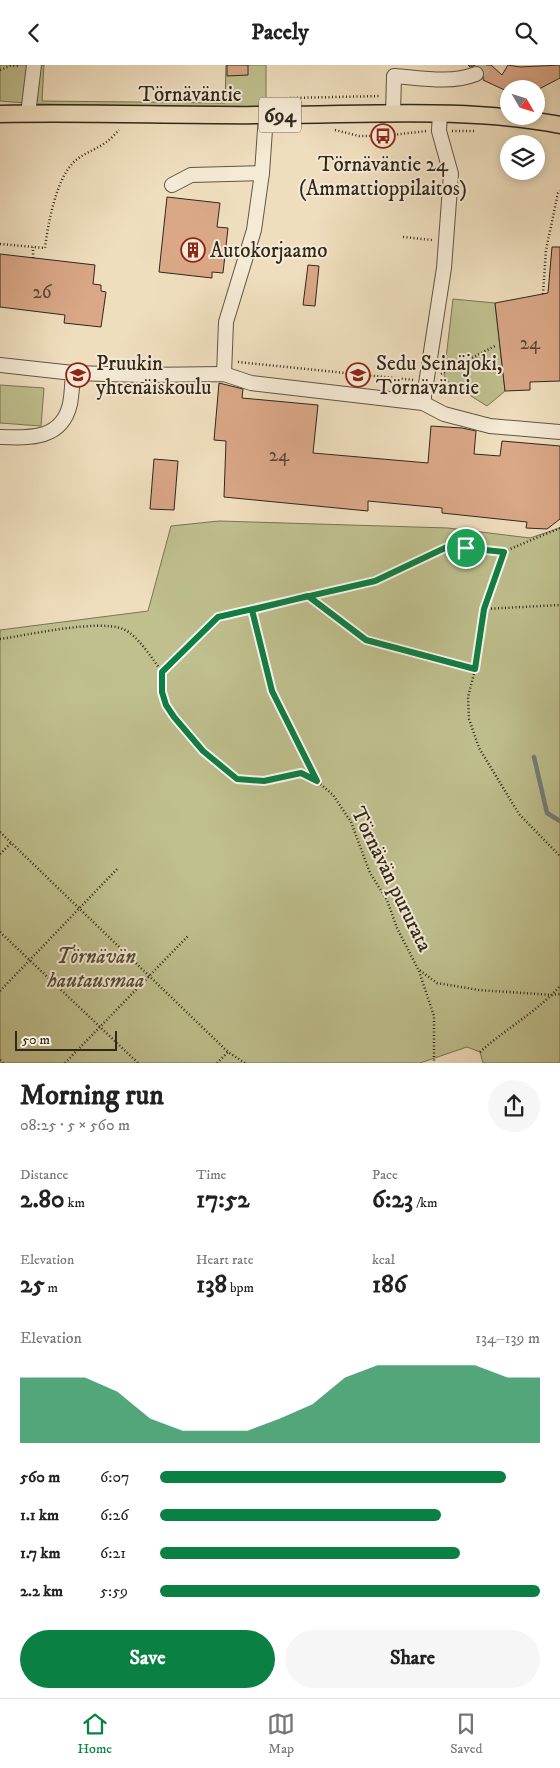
<!DOCTYPE html>
<meta charset="utf-8">
<style>
:root{--surface:#fff;--page:#f6f6f6;--text:#222;--muted:#767676;--line:#e0e0e0;--accent:#0b8043}
body{margin:0;font-family:"IM FELL DW Pica",serif;background:var(--page);color:var(--text);height:100vh;display:flex;flex-direction:column;font-size:19px;white-space:nowrap}
*{box-sizing:border-box;margin:0}
p{font-size:16px;color:var(--muted)}
.icon{flex:none;width:28px;height:28px;fill:none;stroke:currentColor;stroke-width:2;stroke-linecap:round;stroke-linejoin:round}
.map{position:relative;height:998px;overflow:hidden}
.panel{display:flex;flex-direction:column;background:var(--surface);flex:1}
.panel>*{flex:none}
.needle{width:32px;rotate:129deg}
.fabs{position:absolute;left:500px;top:15px;display:grid;gap:10px}
.fabs a{display:grid;place-items:center;width:45px;height:45px;border-radius:50%;background:var(--surface);box-shadow:0 2px 8px #0003;font-size:25px}
.scale{position:absolute;left:15px;bottom:12px;width:102px;box-sizing:border-box;padding-left:5px;border:2px solid #30271d;border-top:0;font-size:14px;line-height:18px;white-space:nowrap;color:#30271d;-webkit-text-stroke:4px #f5ead5;paint-order:stroke}
.pin{position:absolute;display:grid;place-items:center;width:42px;height:42px;color:#fff;margin:-21px;border:2px solid #fff;border-radius:50%;box-shadow:0 1px 5px #0007}
.round{display:grid;place-items:center;flex:none;width:52px;height:52px;border-radius:26px;background:var(--page)}
.head{display:flex;align-items:center;justify-content:space-between;height:85px;padding:0 20px}
h1{font-size:28px;font-weight:800;line-height:38px}
.stats{display:grid;grid-template-columns:repeat(3,1fr);gap:8px;height:85px;padding:5px 20px}
.stats div{display:grid;align-content:center}
.stats b{font-size:25px;font-weight:800}
.stats small{font-size:14px;font-weight:400}
.stats p{font-size:14px}
.chart{height:140px;padding:10px 20px}
.chart p{display:flex;justify-content:space-between}
.chart svg{width:100%;height:90px;margin-top:5px;fill:var(--accent);opacity:.7}
.action{display:flex;gap:10px;margin-top:auto;padding:10px 20px}
.action a{flex:1;height:58px;border-radius:30px;background:var(--accent);color:#fff;font-size:20px;font-weight:800;line-height:58px;text-align:center}
.action a+a{background:var(--page);color:var(--text)}
ul{padding:0 20px;list-style:none;font-size:16px}
li{display:grid;grid-template-columns:80px 60px 1fr;align-items:center;height:38px}
li i{height:12px;border-radius:6px;background:var(--accent)}
header{display:flex;justify-content:space-between;align-items:center;height:65px;padding:0 20px;background:var(--surface);font-size:22px;font-weight:800}
.dock{display:flex;justify-content:space-around;align-items:center;height:70px;border-top:1px solid var(--line);background:var(--surface);font-size:14px;color:var(--muted)}
.dock a{display:grid;justify-items:center;gap:2px}
.dock .on{color:var(--accent)}
.map>svg:first-child{display:block}
</style>
<header><svg class="icon" aria-label="back" viewBox="0 0 24 24"><path d="M15 5l-7 7 7 7"/></svg>Pacely<svg class="icon" aria-label="search" viewBox="0 0 24 24"><circle cx="10" cy="10" r="6"/><path d="M15 15l6 6"/></svg></header>
<div class="map">
<svg width="560" height="998" viewBox="0 0 560 998">
<rect width="100%" height="100%" fill="#efdebe"/>
<filter id="stains"><feTurbulence type="fractalNoise" baseFrequency=".004" numOctaves="4"/><feColorMatrix values="0 0 0 0 .2 0 0 0 0 .09 0 0 0 0 .02 0 0 0 .5 -.17"/></filter>
<radialGradient id="worn" r=".72"><stop offset=".6" stop-color="#630" stop-opacity="0"/><stop offset="1" stop-color="#630" stop-opacity=".3"/></radialGradient>
<!-- green -->
<g fill="#bfc08e" stroke="#787456">
<polygon points="0,0 44,0 42,36 225,38 226,0 266,0 266,36 258,43 37,39 0,36"/>
<polygon points="453,234 495,238 505,326 487,341 447,316 444,310"/>
<polygon points="0,320 44,323 41,361 0,358"/>
<polygon points="219,456 448,463 530,473 560,463 560,998 483,998 480,987 467,982 420,998 0,998 0,565 148,546 171,461"/>
</g>
<g fill="none" stroke-linecap="round" stroke-linejoin="round">
<!-- stream -->
<polyline stroke="#737f7c" stroke-width="4.5" points="534,692 547,748 560,756"/>
</g>
<!-- building -->
<g fill="#daa787" stroke="#30271d">
<polygon points="227,0 248,0 248,10 227,11"/>
<polygon points="468,0 491,0 502,10 508,0 520,2 560,0 560,13 539,24 509,24 509,27 483,15 484,7 482,2 477,0 470,2"/>
<polygon points="167,132 220,138 217,162 228,163 223,208 212,207 212,213 159,207"/>
<polygon points="552,182 560,182 560,316 530,317 530,325 505,326 495,238 548,228"/>
<polygon points="0,189 95,200 93,219 101,220 101,226 106,227 101,262 64,258 65,250 0,242"/>
<polygon points="308,200 319,201 315,241 303,240"/>
<polygon points="219,318 243,324 242,333 318,340 313,388 428,398 431,361 462,363 476,366 474,389 500,391 502,376 560,381 560,454 547,464 526,463 527,457 442,448 442,443 368,436 368,446 224,432 226,376 214,375"/>
<polygon points="154,394 178,396 174,445 150,444"/>
</g>
<g fill="none" stroke-linecap="round" stroke-linejoin="round">
<!-- minor-tunnel -->
<polyline stroke="#c9b99e" stroke-width="14" stroke-dasharray="14 7" stroke-linecap="butt" points="476,9 486,0"/>
<!-- minor casing -->
<g stroke="#605545" stroke-width="16">
<g id="minor">
<polyline points="28,49 34,0"/>
<path d="M393,49L394,11C422,13 450,19 476,9"/>
<polyline points="172,120 191,110 262,108"/>
<polyline points="0,300 73,308 142,310 224,309 251,318 423,338 444,203 451,109 439,66 440,48"/>
<polyline points="224,309 226,257 254,165 262,108 266,50"/>
<polyline points="423,338 444,349 490,361 560,367"/>
<path d="M0,372C29,373 62,375 70,339C72,329 72,318 73,308"/>
</g>
</g>
<!-- major casing -->
<g stroke="#30271d" stroke-width="19">
<path id="major" d="M0,49C91,47 182,51 273,50C368,50 466,42 560,60"/>
</g>
<!-- path -->
<g stroke="#30271d" stroke-width="2.5" stroke-dasharray="1 2.5" stroke-linecap="butt">
<polyline points="0,5 10,1 20,1"/>
<polyline points="290,33 381,31"/>
<polyline points="335,65 359,71 383,71 427,66"/>
<polyline points="452,66 474,66"/>
<polyline points="403,172 432,175"/>
<path d="M0,179L45,183C48,159 56,113 75,96C84,88 95,85 105,78C110,75 115,69 119,65"/>
<polyline points="33,193 33,182"/>
<polyline points="543,229 546,185 558,128 560,126"/>
<polyline points="238,297 414,315"/>
<polyline points="441,309 495,281"/>
<polyline points="560,463 503,487 447,482 375,516 218,552 162,607 162,627 166,640 174,652 203,686 237,714 264,716 301,708 317,716 333,730 351,757 370,808 387,835 397,863 418,904 437,918 479,925 552,930 560,929"/>
<polyline points="503,487 484,544 478,593 468,632 469,654 479,683 519,749 560,791"/>
<polyline points="308,531 366,575 475,604"/>
<polyline points="484,544 560,540"/>
<polyline points="252,545 272,627 316,714"/>
<path d="M0,574C29,570 97,554 123,564C138,570 153,595 162,607"/>
<polyline points="0,767 228,987 245,998"/>
<polyline points="0,789 11,778"/>
<polyline points="0,867 138,998"/>
<polyline points="419,906 434,951 434,998"/>
<polyline points="0,926 118,803"/>
<path d="M480,987C505,964 537,947 560,921"/>
<polyline points="0,995 3,998"/>
<polyline points="65,998 188,871"/>
<polyline points="217,998 228,987"/>
</g>
<!-- minor -->
<use href="#minor" stroke="#f5ead5" stroke-width="14"/>
<!-- major -->
<use href="#major" stroke="#efdebe" stroke-width="16"/>
</g>
<g fill="none" stroke-linecap="round" stroke-linejoin="round">
<!-- route casing -->
<g stroke="#fff" stroke-width="10">
<polyline id="route" points="466,483 447,482 375,516 218,552 162,607 162,627 166,640 174,652 203,686 237,714 264,716 301,708 317,716 272,626 252,545 308,531 366,575 475,604 484,544 504,487 466,483"/>
</g>
<!-- route -->
<use href="#route" stroke="#0b8043" stroke-width="6"/>
</g>
<!-- icons -->
<defs>
<g id="bus-ring" transform="scale(1.25)"><circle r="9.5" fill="#f5ead5" stroke="#8f2418" stroke-width="1.5"/><path d="M-5-6H5V4H4V6H2V4H-2V6H-4V4H-5ZM-3.5-4V0h7V-4ZM-3.5 1.2v1.5H-2V1.2ZM2 1.2v1.5H3.5V1.2Z" fill="#8f2418"/></g>
<g id="building-ring" transform="scale(1.25)"><circle r="9.5" fill="#f5ead5" stroke="#8f2418" stroke-width="1.5"/><path d="M-4-6H4V6H1V3H-1V6H-4ZM-2.5-4.3h1.7v1.8h-1.7ZM.8-4.3h1.7v1.8H.8ZM-2.5-1h1.7V.8h-1.7ZM.8-1h1.7V.8H.8Z" fill="#8f2418"/></g>
<g id="school-ring" transform="scale(1.25)"><circle r="9.5" fill="#f5ead5" stroke="#8f2418" stroke-width="1.5"/><path d="M0-5L7-2L0 1L-7-2ZM-4 1L0 2.5L4 1V4Q0 6-4 4Z" fill="#8f2418"/></g>
</defs>
<g fill-rule="evenodd">
<use href="#bus-ring" x="383" y="71"/>
<use href="#building-ring" x="193" y="185"/>
<use href="#school-ring" x="78" y="310"/>
<use href="#school-ring" x="358" y="310"/>
</g>
<g text-anchor="middle" stroke-width="4" stroke-linejoin="round" paint-order="stroke">
<!-- number labels -->
<g font-size="19" fill="#5a4738">
<text x="42" y="233">26</text>
<text x="530" y="284">24</text>
<text x="279" y="396">24</text>
</g>
<!-- shield labels -->
<rect fill="#f5ead5" stroke="#6b6254" stroke-width="1" x="259" y="32.5" width="42" height="35" rx="4"/>
<g font-size="20" font-weight="bold" fill="#30271d">
<text x="280" y="57">694</text>
</g>
<!-- street labels -->
<g font-size="21" fill="#30271d" stroke="#f5ead5">
<text x="190" y="36">Törnäväntie</text>
<text transform="translate(392 814) rotate(64)" y="7">Törnävän pururata</text>
</g>
<!-- poi labels -->
<g font-size="21" fill="#30271d" stroke="#f5ead5" text-anchor="start">
<text x="383" y="106" text-anchor="middle">Törnäväntie 24<tspan x="383" dy="24">(Ammattioppilaitos)</tspan></text>
<text x="210" y="192">Autokorjaamo</text>
<text x="96" y="305">Pruukin<tspan x="96" dy="24">yhtenäiskoulu</tspan></text>
<text x="376" y="305">Sedu Seinäjoki,<tspan x="376" dy="24">Törnäväntie</tspan></text>
</g>
<!-- park labels -->
<g font-size="21" font-style="italic" fill="#544d39" stroke="#f5ead5">
<text x="96" y="898">Törnävän<tspan x="96" dy="24">hautausmaa</tspan></text>
</g>
</g>
<rect width="100%" height="100%" filter="url(#stains)"/>
<rect width="100%" height="100%" fill="url(#worn)"/>
</svg>
<div class="fabs">
<a><svg class="needle" viewBox="-14 -14 28 28"><path d="M0-13l5 13h-10z" fill="#e53935"/><path d="M0 13l5-13h-10z" fill="#767676"/></svg></a>
<a><svg class="icon" aria-label="layers" viewBox="0 0 24 24"><path d="M12 4l9 5-9 5-9-5zM3 14l9 5 9-5"/></svg></a>
</div>
<div class="scale">50 m</div>
<div class="pin" style="left:466px;top:483px;background:#1e9e55"><svg class="icon" aria-label="arrive" viewBox="0 0 24 24"><path d="M6 21V4h12l-3 4 3 4H6"/></svg></div>
</div>
<section class="panel">
<div class="head"><div><h1>Morning run</h1><p>08:25 · 5 × 560 m</p></div><a class="round"><svg class="icon" aria-label="share" viewBox="0 0 24 24"><path d="M12 15V3M7 8l5-5 5 5M5 13v7h14v-7"/></svg></a></div>
<div class="stats">
<div><p>Distance</p><b>2.80<small> km</small></b></div>
<div><p>Time</p><b>17:52</b></div>
<div><p>Pace</p><b>6:23<small> /km</small></b></div>
</div>
<div class="stats">
<div><p>Elevation</p><b>25<small> m</small></b></div>
<div><p>Heart rate</p><b>138<small> bpm</small></b></div>
<div><p>kcal</p><b>186</b></div>
</div>
<div class="chart"><p><span>Elevation</span>134–139 m</p>
<svg viewBox="0 0 160 44" preserveAspectRatio="none"><path d="M0 44V12L10 12L20 12L30 19L40 32L50 38L60 38L70 38L80 32L90 25L100 12L110 6L120 6L130 6L140 6L150 12L160 12V44z"/></svg>
</div>
<ul>
<li><b>560 m</b>6:07<i style="width:91%"></i></li>
<li><b>1.1 km</b>6:26<i style="width:74%"></i></li>
<li><b>1.7 km</b>6:21<i style="width:79%"></i></li>
<li><b>2.2 km</b>5:59<i style="width:100%"></i></li>
</ul>
<div class="action"><a>Save</a><a>Share</a></div>
</section>
<nav class="dock">
<a class="on"><svg class="icon" aria-label="home" viewBox="0 0 24 24"><path d="M3 11l9-7 9 7M6 9v11h12V9"/></svg>Home</a>
<a><svg class="icon" aria-label="map" viewBox="0 0 24 24"><path d="M3 6l6-2 6 2 6-2v14l-6 2-6-2-6 2zM9 4v14M15 6v14"/></svg>Map</a>
<a><svg class="icon" aria-label="saved" viewBox="0 0 24 24"><path d="M7 4h10v16l-5-4-5 4z"/></svg>Saved</a>
</nav>
